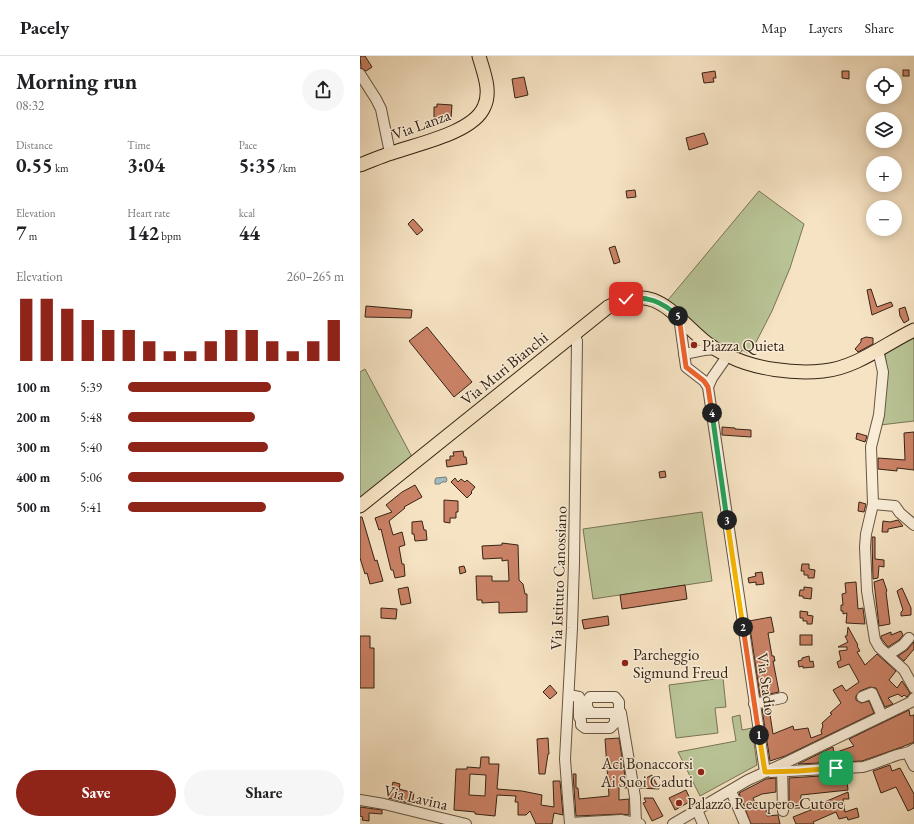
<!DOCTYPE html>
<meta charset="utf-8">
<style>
:root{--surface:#fff;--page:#f6f6f6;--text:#202124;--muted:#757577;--line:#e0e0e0;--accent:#8f2418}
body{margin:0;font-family:"EB Garamond",serif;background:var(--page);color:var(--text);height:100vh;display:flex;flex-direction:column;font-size:15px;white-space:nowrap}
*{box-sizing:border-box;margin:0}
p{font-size:13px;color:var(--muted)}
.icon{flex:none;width:22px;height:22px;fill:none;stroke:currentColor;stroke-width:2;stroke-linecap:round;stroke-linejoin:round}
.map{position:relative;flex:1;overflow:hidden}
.details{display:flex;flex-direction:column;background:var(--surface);width:360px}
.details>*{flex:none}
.controls{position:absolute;left:506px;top:12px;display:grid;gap:8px}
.controls a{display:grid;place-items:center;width:36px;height:36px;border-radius:50%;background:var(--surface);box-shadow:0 2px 10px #0003;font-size:20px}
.pin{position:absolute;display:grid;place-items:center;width:34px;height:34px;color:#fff;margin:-17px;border-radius:8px;box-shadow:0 2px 6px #0006}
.km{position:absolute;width:20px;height:20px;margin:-10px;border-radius:50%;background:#222;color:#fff;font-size:11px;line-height:20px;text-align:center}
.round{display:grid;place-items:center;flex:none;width:42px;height:42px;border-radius:21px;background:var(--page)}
.summary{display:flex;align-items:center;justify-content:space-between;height:68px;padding:0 16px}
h1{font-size:22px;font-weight:700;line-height:30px}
.figures{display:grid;grid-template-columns:repeat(3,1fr);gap:6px;height:68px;padding:4px 16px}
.figures div{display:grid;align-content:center}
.figures b{font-size:20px;font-weight:700}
.figures small{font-size:11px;font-weight:400}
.figures p{font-size:11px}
.chart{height:112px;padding:8px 16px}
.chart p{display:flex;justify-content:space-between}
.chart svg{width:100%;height:72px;margin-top:4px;stroke:var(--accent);stroke-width:6}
.button{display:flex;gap:8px;margin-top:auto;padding:8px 16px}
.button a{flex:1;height:46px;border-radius:24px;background:var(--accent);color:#fff;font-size:16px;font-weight:700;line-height:46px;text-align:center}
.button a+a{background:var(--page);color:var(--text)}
ul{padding:0 16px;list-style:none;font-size:13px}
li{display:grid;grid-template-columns:64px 48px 1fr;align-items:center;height:30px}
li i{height:10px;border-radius:5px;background:var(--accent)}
header{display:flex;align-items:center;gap:24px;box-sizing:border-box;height:56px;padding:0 20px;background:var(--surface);border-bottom:1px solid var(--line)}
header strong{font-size:19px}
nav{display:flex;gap:22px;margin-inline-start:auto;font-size:14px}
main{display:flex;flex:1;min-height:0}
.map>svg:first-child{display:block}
</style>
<header>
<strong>Pacely</strong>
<nav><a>Map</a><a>Layers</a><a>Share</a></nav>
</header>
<main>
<section class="details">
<div class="summary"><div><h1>Morning run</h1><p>08:32</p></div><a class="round"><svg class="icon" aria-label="share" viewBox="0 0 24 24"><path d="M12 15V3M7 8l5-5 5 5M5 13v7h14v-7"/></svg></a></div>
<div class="figures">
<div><p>Distance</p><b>0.55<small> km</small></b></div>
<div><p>Time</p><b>3:04</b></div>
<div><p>Pace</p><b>5:35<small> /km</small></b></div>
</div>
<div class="figures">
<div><p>Elevation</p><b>7<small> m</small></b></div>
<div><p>Heart rate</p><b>142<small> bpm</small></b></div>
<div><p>kcal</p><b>44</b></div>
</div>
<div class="chart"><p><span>Elevation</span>260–265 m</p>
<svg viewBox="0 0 160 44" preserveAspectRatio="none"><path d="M5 44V6M15 44V6M25 44V12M35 44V19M45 44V25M55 44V25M65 44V32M75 44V38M85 44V38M95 44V32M105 44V25M115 44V25M125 44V32M135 44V38M145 44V32M155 44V19"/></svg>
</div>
<ul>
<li><b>100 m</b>5:39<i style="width:66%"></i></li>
<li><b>200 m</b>5:48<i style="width:59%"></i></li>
<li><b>300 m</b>5:40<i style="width:65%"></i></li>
<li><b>400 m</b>5:06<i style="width:100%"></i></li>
<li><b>500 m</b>5:41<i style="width:64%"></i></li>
</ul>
<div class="button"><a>Save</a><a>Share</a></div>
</section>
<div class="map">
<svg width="554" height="768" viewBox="0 0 554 768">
<rect width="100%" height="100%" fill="#f6e3c3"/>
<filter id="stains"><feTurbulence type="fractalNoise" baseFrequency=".005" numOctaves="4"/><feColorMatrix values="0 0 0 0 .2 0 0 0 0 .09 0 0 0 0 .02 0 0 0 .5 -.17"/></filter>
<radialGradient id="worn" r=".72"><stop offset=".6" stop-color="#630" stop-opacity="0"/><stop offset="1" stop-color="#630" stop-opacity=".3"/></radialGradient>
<!-- green -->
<g fill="#b9c496" stroke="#787456">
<polygon points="399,135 444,168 430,212 412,255 390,298 382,294 381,296 375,298 348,280 308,244"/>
<polygon points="554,282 554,365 520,369 527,314 525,297"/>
<polygon points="5,313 52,401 0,445 0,316"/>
<polygon points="342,456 352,525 233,543 223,473"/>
<polygon points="363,622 366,651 355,652 358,677 316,682 309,629"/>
<polygon points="380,659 382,674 392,672 397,709 340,740 318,696 376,685 372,661"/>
</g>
<!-- water -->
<polygon fill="#a2bbbf" stroke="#777f7b" points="86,421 87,424 86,426 82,426 80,428 75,428 75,424 76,422"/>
<!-- building -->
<g fill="#cb8266" stroke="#362415" fill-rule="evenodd">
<polygon points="0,0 5,0 12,11 6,15 1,12"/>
<rect x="543" y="14" width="6" height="6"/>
<polygon points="355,15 356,22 353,22 354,26 344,27 342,17"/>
<polygon points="482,15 489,15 489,23 482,22"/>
<polygon points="164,21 168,39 155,42 152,23"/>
<polygon points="77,48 92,49 91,62 74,66 74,51 77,51"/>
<polygon points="344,77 348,88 329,94 326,82"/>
<polygon points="275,134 276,141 267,142 266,135"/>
<polygon points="53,163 63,174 57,179 48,168"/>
<polygon points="255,190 260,206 254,208 249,192"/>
<polygon points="511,233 517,251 531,246 533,250 512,259 507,234"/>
<polygon points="6,250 52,254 51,262 5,261"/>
<polygon points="545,251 549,264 544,267 540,260 539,253"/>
<polygon points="67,271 112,326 94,341 49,285"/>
<polygon points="506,281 513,282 513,288 498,296 495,293 501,286 501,283"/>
<polygon points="362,371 375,372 375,373 391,374 391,381 362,379"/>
<polygon points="554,376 554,414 537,412 537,415 518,413 518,402 545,404 544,377"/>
<polygon points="497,377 507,380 505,386 496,383"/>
<polygon points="103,395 104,401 106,401 107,408 87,411 86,404 90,404 90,400 94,400 93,396"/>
<polygon points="305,415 306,421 300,422 299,416"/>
<polygon points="95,422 98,426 101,423 105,426 107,424 115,431 111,436 112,437 107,442 91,426"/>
<polygon points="55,429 62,441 44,451 45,452 29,465 33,479 42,476 45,489 39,491 42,508 44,508 45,520 35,522 33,514 31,514 21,473 19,474 15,462 32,456 26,449 42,436"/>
<polygon points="84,444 98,445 98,456 96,456 96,462 90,462 90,467 84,466"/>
<polygon points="499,446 506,448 504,456 498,455"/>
<polygon points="0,461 2,461 15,505 17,504 23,525 10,528 7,517 5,518 0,502"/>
<polygon points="538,464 543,470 528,473 528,476 522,476 523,465 530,466"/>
<polygon points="62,465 64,474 66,474 67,484 55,485 54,478 52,478 52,466"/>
<polygon points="512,481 515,481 515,503 524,504 524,511 519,510 518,522 513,523"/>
<polygon points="142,487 158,489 159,524 163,528 165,538 167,538 167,556 139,557 139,546 122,547 122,544 117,544 116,520 132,520 132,525 149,525 148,504 142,505 142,502 123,503 122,490 142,489"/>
<polygon points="442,508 449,508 449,513 455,514 454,522 448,522 448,519 444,519 444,515 441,515"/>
<polygon points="104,510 106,516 100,518 99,511"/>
<polygon points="402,516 404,528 396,529 396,526 389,527 388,522 396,520 395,517"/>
<polygon points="523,523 527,535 526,536 530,568 519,570 514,526"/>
<polygon points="496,526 498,553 503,552 505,568 486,567 487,557 483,558 483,555 481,555 481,549 483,549 482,538 486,537 485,527"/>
<polygon points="325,529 327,543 262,553 260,539"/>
<polygon points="48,531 51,547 41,549 38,533"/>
<polygon points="444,531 452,532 451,543 443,542 443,540 439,540 440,534 444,534"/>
<polygon points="542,532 551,552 551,559 541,560 541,556 543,554 537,535"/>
<polygon points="21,552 37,553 36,563 21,562"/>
<polygon points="440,555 448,556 447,559 453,560 452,568 447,568 447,565 443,565 443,562 440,562"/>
<polygon points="248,560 249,569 224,573 222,564"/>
<polygon points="411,561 414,576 408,577 412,600 414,600 415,605 413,605 419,636 400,640 389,565"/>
<polygon points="488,571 498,589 497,590 500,595 497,596 505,609 517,598 536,615 529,624 537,632 542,625 550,637 547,641 544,639 542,641 538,638 528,642 533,648 525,651 516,632 510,631 500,635 496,640 496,644 501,647 509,645 514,657 425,700 410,705 402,653 409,652 413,678 433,670 434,674 448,672 451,682 462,678 461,675 463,670 462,667 472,658 470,657 481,647 473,634 482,629 486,635 499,626 489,608 479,612 477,606 481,604 479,595 487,594 487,591 478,591 488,586 485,580 487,580"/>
<polygon points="541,575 543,579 539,584 528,591 521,582 521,580 531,576 531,579"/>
<rect x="440" y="579" width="12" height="10"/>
<polygon points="0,580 10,580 10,592 14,592 14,632 0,632"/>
<polygon points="554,586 554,593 544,605 538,600 547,594"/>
<polygon points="449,600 450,606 453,605 454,611 443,612 443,610 439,611 438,605 442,604 442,602"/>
<polygon points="190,629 197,637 190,643 183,636"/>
<polygon points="549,654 550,660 554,659 554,686 542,691 502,705 438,708 473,691 474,697 494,690 489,683"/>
<polygon points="188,682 189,698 188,698 185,718 179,718 177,683"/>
<polygon points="259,682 267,732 259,731 259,744 269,743 269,759 261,758 216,760 213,718 216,718 216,732 218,732 219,743 249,740 245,683"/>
<path d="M121,701H129V708H139L137,733L162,735L182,739L181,749L194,751L193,725H200L203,759L194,757L192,768H176L170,755L166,759H158V746H155L156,740L137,739L135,760L115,758V756L94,754L96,713H107V711L120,712ZM110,718L126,719L125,740L109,739Z"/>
<polygon points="530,709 532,715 540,712 554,738 554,752 548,755 536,731 521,737 513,715"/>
<polygon points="491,718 487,725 488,734 441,739 440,752 429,752 429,722"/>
<polygon points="292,719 299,733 280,732 280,731 286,728 284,723"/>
<polygon points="416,722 416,736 402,738 393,742 398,753 406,753 407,760 418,759 420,768 391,768 379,737 406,723"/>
<polygon points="33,726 40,728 39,733 54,737 52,748 28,742 29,739 30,739"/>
<polygon points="326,734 331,745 315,754 309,742"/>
<polygon points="488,736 489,743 483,743 485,756 497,752 499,761 488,764 487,761 479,763 476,756 453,766 454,768 436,768 433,761 453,753 448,753"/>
<polygon points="284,742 293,742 303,760 292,765 283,747 286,746"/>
<polygon points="0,751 22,754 22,758 9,757 9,765 2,764 3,761 0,760"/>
</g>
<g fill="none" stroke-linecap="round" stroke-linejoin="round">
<!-- minor casing -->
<g stroke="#665440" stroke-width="12">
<g id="minor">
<polyline points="0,18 16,43 21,53 30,97"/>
<polyline points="319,261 326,311 344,325 348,331 405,716"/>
<polyline points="518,294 523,316 519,359 511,391 513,448 506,478 505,491 507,535 515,584 519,591 544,614 554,632"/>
<polyline points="324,298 344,294 357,293"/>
<polyline points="348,331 352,322 368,299"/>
<polyline points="513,448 535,450 540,457 554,469"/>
<polyline points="528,599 543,589 549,582"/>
<polyline points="209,639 219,641 219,661 221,664 221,669 225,672 250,672 255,667 255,657"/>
<polyline points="502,641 512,637 522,660"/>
<polyline points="394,648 422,642"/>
<polyline points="219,654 222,657 261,657 275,741 276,767"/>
<polyline points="231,657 227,651 227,645 230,641 255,641 259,646 259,657"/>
<polyline points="548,698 554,710"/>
<polyline points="422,711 423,755"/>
<path d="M411,716L503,711C515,708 525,703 537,699C544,697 548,698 554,693"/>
<polyline points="371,735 385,768"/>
<polyline points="0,744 24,748 106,768"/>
<polyline points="337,754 343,768"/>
<polyline points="210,767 261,764 280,768"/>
<polyline points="210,768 205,703 212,572 214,506 217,285 214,278"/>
<polyline points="313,768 388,724 425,707 551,646 554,642"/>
</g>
</g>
<!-- major casing -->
<g stroke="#362415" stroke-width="15">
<g id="major">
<path d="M0,109C11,105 21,100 32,97C56,88 113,77 124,51C132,35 123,15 119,0"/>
<path d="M0,450L248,251C295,226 310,256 343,284C350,290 360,296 369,300C395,313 434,318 463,315C496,312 525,288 554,274"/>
</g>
</g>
<!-- minor -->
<use href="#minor" stroke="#f9edd8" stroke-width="10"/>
<!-- major -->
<use href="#major" stroke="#f6e3c3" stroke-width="13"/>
</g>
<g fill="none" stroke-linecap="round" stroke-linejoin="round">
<!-- split-1 casing -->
<g stroke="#fff" stroke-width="8">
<polyline id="split-1" points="399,679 405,716 439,715 476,712"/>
</g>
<!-- split-2 casing -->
<g stroke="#fff" stroke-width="8">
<polyline id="split-2" points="383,571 399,679"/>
</g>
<!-- split-3 casing -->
<g stroke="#fff" stroke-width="8">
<polyline id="split-3" points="367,464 383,571"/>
</g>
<!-- split-4 casing -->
<g stroke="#fff" stroke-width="8">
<polyline id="split-4" points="352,357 367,464"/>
</g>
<!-- split-5 casing -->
<g stroke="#fff" stroke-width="8">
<polyline id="split-5" points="318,260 319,261 326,311 344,325 348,331 352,357"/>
</g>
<!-- split-6 casing -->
<g stroke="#fff" stroke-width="8">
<path id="split-6" d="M266,243C287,239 302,246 318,260"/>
</g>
<!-- split-1 -->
<use href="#split-1" stroke="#f5b400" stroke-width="5"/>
<!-- split-2 -->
<use href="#split-2" stroke="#f0652b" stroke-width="5"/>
<!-- split-3 -->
<use href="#split-3" stroke="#f5b400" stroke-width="5"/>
<!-- split-4 -->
<use href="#split-4" stroke="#22a559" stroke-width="5"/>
<!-- split-5 -->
<use href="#split-5" stroke="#f0652b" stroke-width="5"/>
<!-- split-6 -->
<use href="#split-6" stroke="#22a559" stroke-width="5"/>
</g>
<!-- markers -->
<g fill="#8f2418" stroke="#f9edd8" stroke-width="1.5">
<circle cx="334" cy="289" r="4"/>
<circle cx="265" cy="607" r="4"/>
<circle cx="341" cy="716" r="4"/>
<circle cx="319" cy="747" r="4"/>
</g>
<g text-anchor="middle" stroke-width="3" stroke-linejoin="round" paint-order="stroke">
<!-- street labels -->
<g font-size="16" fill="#362415" stroke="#f9edd8">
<text transform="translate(61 68) rotate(-20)" y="6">Via Lanza</text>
<text transform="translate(144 312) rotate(-39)" y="6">Via Muri Bianchi</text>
<text transform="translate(198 522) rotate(-88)" y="6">Via Istituto Canossiano</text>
<text transform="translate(407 628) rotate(82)" y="6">Via Stadio</text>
<text transform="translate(56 741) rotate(13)" y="6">Via Lavina</text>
</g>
<!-- poi labels -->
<g font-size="16" fill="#362415" stroke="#f9edd8" text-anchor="start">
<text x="342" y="295">Piazza Quieta</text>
<text x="273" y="604">Parcheggio<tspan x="273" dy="18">Sigmund Freud</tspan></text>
<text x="333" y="713" text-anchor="end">Aci Bonaccorsi<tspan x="333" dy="18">Ai Suoi Caduti</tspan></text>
<text x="327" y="753">Palazzo Recupero-Cutore</text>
</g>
</g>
<rect width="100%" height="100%" filter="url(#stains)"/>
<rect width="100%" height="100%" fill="url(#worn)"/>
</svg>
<div class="controls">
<a><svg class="icon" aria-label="locate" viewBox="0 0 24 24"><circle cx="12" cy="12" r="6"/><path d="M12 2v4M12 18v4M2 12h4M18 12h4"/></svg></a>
<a><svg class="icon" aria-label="layers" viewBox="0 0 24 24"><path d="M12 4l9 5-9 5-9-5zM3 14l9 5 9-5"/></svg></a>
<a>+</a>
<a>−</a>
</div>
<div class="pin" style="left:476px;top:712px;background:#1e9e55"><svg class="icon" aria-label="arrive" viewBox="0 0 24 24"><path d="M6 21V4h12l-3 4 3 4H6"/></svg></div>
<div class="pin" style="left:266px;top:243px;background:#d93025"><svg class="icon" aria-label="check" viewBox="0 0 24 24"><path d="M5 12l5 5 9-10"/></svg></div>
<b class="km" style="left:399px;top:679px">1</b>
<b class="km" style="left:383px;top:571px">2</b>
<b class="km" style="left:367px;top:464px">3</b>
<b class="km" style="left:352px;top:357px">4</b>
<b class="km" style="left:318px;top:260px">5</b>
</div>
</main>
